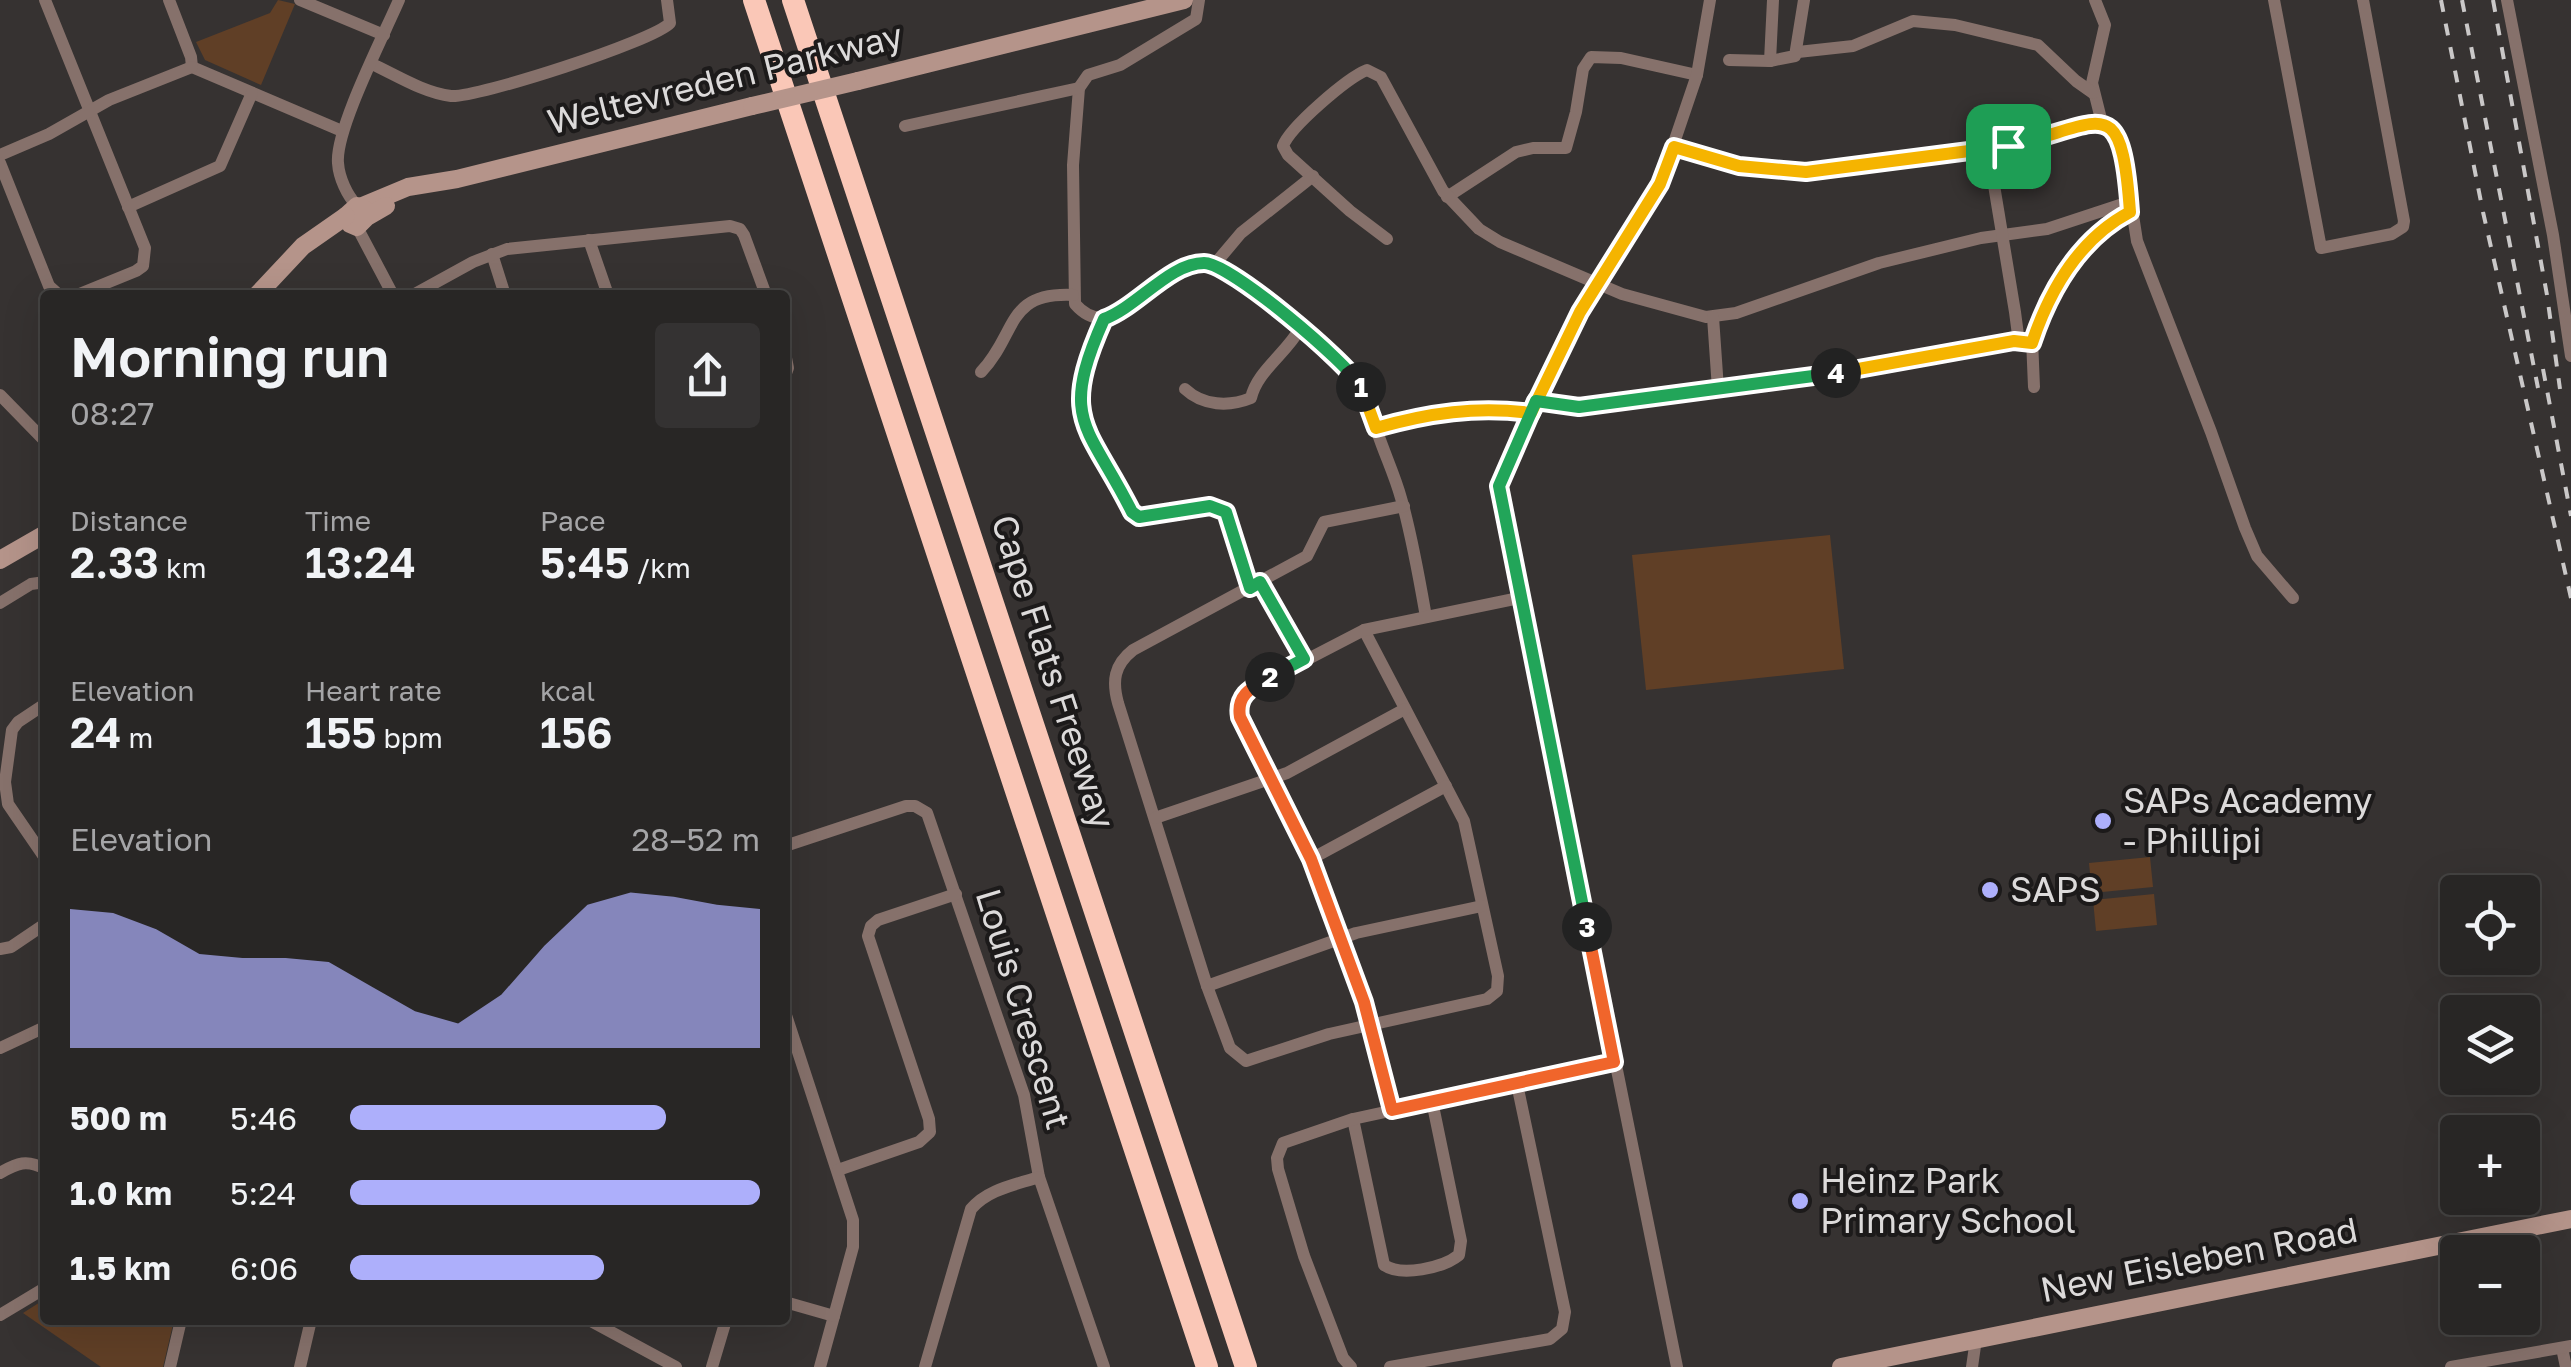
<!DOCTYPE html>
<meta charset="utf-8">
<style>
:root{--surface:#282625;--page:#343232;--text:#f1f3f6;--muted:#a5a5a7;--line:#444342;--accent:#adaffb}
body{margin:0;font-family:"Golos Text",sans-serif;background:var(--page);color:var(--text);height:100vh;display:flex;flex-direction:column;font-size:38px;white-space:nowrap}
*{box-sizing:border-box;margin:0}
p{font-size:32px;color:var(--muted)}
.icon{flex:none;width:55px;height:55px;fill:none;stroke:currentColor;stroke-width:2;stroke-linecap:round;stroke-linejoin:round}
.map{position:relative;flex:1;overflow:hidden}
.side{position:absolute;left:40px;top:290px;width:750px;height:1035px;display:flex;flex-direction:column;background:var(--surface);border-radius:10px;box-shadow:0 10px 40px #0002,0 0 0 2px var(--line)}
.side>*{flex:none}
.controls{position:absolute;left:2440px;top:875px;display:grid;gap:20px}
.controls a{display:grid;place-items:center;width:100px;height:100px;border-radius:10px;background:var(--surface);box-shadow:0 10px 40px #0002,0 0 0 2px var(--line);font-size:50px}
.pin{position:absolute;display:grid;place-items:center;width:85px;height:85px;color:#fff;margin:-42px;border-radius:20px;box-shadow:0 5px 15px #0006}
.km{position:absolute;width:50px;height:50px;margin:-25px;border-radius:50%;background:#222;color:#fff;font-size:28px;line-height:50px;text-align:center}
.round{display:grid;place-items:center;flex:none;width:105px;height:105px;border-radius:10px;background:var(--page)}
.headline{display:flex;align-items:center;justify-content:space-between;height:170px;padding:0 30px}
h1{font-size:55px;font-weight:600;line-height:75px}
.metrics{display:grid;grid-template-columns:repeat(3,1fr);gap:15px;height:170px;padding:10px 30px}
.metrics div{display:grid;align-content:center}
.metrics b{font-size:42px;font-weight:600}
.metrics small{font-size:28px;font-weight:400}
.metrics p{font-size:28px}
.chart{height:280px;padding:20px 30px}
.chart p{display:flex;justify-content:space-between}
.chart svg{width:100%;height:180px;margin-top:10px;fill:var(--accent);opacity:.7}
ul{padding:0 30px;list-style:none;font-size:32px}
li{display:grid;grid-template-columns:160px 120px 1fr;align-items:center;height:75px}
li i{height:25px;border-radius:12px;background:var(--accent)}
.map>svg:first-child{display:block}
</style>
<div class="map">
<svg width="2571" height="1367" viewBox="0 0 2571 1367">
<rect width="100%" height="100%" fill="#363231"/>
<!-- green -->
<g fill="#603f26">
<polygon points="278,0 295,4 261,85 205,60 196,42 270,13"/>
<polygon points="1830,535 1844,669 1646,690 1632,555"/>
<polygon points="2150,857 2153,887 2092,893 2089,863"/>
<polygon points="2154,894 2157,925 2096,931 2093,900"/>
<polygon points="45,1299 45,1320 174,1320 163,1367 101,1367 23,1313"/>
</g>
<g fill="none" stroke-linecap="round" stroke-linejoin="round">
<!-- street -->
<g stroke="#86716b" stroke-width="12">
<polyline points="45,0 145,248 143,266 136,271 77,295"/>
<polyline points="169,0 191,57 192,67"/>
<polyline points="300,0 384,35"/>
<path d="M1199,0L1196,19L1120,65L1088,75L1079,88L1073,165L1075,304C1117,352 1159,261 1205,263C1220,263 1250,289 1263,298C1294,320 1333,346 1355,377C1366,394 1371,415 1378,434C1385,455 1395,476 1401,498C1412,536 1419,577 1426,617"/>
<polyline points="2095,0 2105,25 2092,83 2102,123"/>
<polyline points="2274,0 2321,248 2392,234 2403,227 2404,221 2363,0"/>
<polyline points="2507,0 2553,235 2571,356"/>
<polyline points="1798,52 1853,46 1913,21 1955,25 2038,45 2076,81 2093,93"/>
<polyline points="1729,60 1770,61 1795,56 1804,0"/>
<polyline points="1770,61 1773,0"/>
<path d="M372,64C396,75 424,93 451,96C477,98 654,41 670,23L667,0"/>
<polyline points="192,67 342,131"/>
<polyline points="905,126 1079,88"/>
<polyline points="1674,147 1739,166 1806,173 2000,148 2095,123 2113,128 2122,145 2137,241 2211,432 2245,528 2257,556 2293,598"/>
<polyline points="0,155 49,134 109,100 192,67"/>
<polyline points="0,163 49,286 59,295"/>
<polyline points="1447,197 1516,152 1533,148 1566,148 1576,112 1583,69 1591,57 1621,58 1697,75"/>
<path d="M357,206C347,195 339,178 338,163C335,130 384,35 399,0"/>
<polyline points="128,207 220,166 252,93"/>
<polyline points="357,227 393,295"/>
<path d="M1387,239L1350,211L1288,155L1283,146C1290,127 1347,78 1367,70L1381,77L1443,191L1479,229L1500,242L1622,294L1706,317L1736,313L1879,263L1981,238L2047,229L2129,202"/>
<polyline points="589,240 608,295"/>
<polyline points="492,254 505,295"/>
<polyline points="1214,265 1241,233 1313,176"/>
<polyline points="413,295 473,262 507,249 730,226 740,229 744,235 766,295"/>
<polyline points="1713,317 1718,389"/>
<path d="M1104,319C1059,424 1088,422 1132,512L1139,517L1210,506L1226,512L1251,587"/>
<polyline points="785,353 788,368 785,376"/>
<path d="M981,372C1018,333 1005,292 1073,295"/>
<polyline points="2034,387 2032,339 2057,286 2081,249 2107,227 2130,212"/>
<path d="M1185,389C1203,406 1229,407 1251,398C1257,371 1286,354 1301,327"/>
<polyline points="0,395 45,441"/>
<polyline points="1536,401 1566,407 1603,404 1818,376 2013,341 2018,335 2015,312 1988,149"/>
<path d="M1376,429C1429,413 1476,406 1531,413"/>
<polyline points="1261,582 1304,659"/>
<polyline points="0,603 31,584 45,582"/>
<path d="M1364,630L1464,821L1498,976L1497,991L1487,999L1329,1034L1246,1061L1230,1048L1207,986L1118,703C1112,681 1114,665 1133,650L1307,556L1324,522L1404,506"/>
<polyline points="45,704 18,722 12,730 5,782 8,804 45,858"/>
<polyline points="1155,818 1287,773 1405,709"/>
<polyline points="785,846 906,806 915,806 927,813 1024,1095 1039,1177 1104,1367"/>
<polyline points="1311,859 1446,786"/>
<polyline points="0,949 11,947 45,924"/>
<polyline points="1207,986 1356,933 1482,906"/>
<polyline points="785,1012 853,1220 853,1247 820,1367"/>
<polyline points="0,1048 45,1027"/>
<polyline points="1392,1110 1364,1001 1311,859 1240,717 1240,700 1252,688 1364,630 1519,598"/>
<path d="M1353,1119L1384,1265C1401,1277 1443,1268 1459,1255L1461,1241L1432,1101"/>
<polyline points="838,1170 919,1142 930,1132 929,1119 868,936 871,926 878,920 956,894"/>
<path d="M0,1173C17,1163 27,1159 45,1169"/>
<polyline points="785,1302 834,1316"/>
<polyline points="0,1315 45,1288"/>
<polyline points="589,1320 676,1367"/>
<polyline points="2562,1348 2566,1367"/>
<polyline points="170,1367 181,1320"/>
<polyline points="300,1367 311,1320"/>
<polyline points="712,1367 726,1320"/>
<path d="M925,1367L971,1209C988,1189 1015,1185 1039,1177"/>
<polyline points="1351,1367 1343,1358 1304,1256 1278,1169 1277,1158 1283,1143 1353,1119 1615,1062"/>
<polyline points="1390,1367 1550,1339 1562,1329 1565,1312 1517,1084"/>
<polyline points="1677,1367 1499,486 1572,326 1660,184 1697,75 1710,0"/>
<polyline points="1972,1367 1976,1339"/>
<polyline points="2451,1367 2571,1346"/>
</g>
<!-- secondary -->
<g stroke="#b5948a" stroke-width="18">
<polyline points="858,81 1184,0"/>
<polyline points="360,207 408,187 457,179 752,106"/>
<polyline points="367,215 364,209 357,206 346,216 350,224 357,227 367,217 386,206"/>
<polyline points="257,295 303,246 346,216"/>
<polyline points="0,560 45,534"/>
<polyline points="1841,1367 2571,1219"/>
</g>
<!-- highway -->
<g stroke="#fac7b7" stroke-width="22">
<polyline points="754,0 1207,1367"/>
<polyline points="793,0 1246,1367"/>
</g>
<!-- rail -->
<g stroke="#cac8c8" stroke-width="4" stroke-dasharray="12 12" stroke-linecap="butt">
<polyline points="2441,0 2483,212 2571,598"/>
<polyline points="2462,0 2538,388"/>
<polyline points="2493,0 2547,295 2560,389"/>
<polyline points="2543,369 2571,516"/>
</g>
<!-- secondary-bridge -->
<polyline stroke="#b5948a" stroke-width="18" points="752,106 858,81"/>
</g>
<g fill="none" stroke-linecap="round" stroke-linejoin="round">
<!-- split-1 casing -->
<g stroke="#fff" stroke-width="20">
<path id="split-1" d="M1361,387L1376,428C1429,413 1476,406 1531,413L1580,312L1660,184L1674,147L1739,166L1806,172L2008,146"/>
</g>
<!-- split-2 casing -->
<g stroke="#fff" stroke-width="20">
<path id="split-2" d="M1270,677L1304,659L1260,582L1250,588L1226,512L1210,506L1139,517L1132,512C1088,424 1058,422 1104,319C1137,307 1170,263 1204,263C1230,263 1348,363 1361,387"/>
</g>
<!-- split-3 casing -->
<g stroke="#fff" stroke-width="20">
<path id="split-3" d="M1270,677C1253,687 1236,694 1240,717L1311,859L1364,1002L1392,1110L1614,1062L1587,927"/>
</g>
<!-- split-4 casing -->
<g stroke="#fff" stroke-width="20">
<polyline id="split-4" points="1587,927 1499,486 1536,401 1579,407 1836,373"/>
</g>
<!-- split-5 casing -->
<g stroke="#fff" stroke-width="20">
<path id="split-5" d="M1836,373L2014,341L2032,343C2050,289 2079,239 2130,212C2121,87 2103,125 2008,146"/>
</g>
<!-- split-1 -->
<use href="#split-1" stroke="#f5b400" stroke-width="12"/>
<!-- split-2 -->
<use href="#split-2" stroke="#22a559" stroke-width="12"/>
<!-- split-3 -->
<use href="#split-3" stroke="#f0652b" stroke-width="12"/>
<!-- split-4 -->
<use href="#split-4" stroke="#22a559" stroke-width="12"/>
<!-- split-5 -->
<use href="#split-5" stroke="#f5b400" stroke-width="12"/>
</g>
<!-- markers -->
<g fill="#adaffb" stroke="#1c1a1a" stroke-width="4">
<circle cx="2103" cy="821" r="10"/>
<circle cx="1990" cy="890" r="10"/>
<circle cx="1800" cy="1201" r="10"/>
</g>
<g text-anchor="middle" stroke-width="8" stroke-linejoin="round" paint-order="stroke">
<!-- street labels -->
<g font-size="35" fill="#dcdada" stroke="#1c1a1a">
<text transform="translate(725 79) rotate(-14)" y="12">Weltevreden Parkway</text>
<text transform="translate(1053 672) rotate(72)" y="12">Cape Flats Freeway</text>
<text transform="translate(1023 1009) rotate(73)" y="12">Louis Crescent</text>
<text transform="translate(2199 1260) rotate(-11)" y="12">New Eisleben Road</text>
</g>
<!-- poi labels -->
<g font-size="35" fill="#dcdada" stroke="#1c1a1a" text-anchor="start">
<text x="2123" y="813">SAPs Academy<tspan x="2123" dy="40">- Phillipi</tspan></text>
<text x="2010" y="902">SAPS</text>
<text x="1820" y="1193">Heinz Park<tspan x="1820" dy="40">Primary School</tspan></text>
</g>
</g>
</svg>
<div class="controls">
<a><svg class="icon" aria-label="locate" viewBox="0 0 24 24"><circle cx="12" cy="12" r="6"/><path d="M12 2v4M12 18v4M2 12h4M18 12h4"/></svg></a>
<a><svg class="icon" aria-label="layers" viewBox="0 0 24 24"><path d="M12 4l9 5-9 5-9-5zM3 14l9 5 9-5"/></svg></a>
<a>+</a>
<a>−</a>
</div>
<div class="pin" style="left:2008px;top:146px;background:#1e9e55"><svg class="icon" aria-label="arrive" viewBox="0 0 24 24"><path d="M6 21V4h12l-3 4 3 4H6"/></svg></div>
<b class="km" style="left:1361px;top:387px">1</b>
<b class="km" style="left:1270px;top:677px">2</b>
<b class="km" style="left:1587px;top:927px">3</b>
<b class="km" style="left:1836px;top:373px">4</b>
<section class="side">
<div class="headline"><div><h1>Morning run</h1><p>08:27</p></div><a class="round"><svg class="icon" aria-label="share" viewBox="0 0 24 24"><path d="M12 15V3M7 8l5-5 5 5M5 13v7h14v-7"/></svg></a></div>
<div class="metrics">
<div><p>Distance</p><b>2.33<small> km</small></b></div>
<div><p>Time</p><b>13:24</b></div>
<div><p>Pace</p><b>5:45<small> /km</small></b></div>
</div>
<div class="metrics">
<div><p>Elevation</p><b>24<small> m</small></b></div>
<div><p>Heart rate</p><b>155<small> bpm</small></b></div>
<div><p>kcal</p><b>156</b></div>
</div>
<div class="chart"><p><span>Elevation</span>28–52 m</p>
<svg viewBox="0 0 160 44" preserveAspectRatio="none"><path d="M0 44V10L10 11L20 15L30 21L40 22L50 22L60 23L70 29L80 35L90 38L100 31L110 19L120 9L130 6L140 7L150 9L160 10V44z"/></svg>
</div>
<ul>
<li><b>500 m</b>5:46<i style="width:77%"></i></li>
<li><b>1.0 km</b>5:24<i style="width:100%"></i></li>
<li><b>1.5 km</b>6:06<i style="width:62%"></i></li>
</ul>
</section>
</div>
